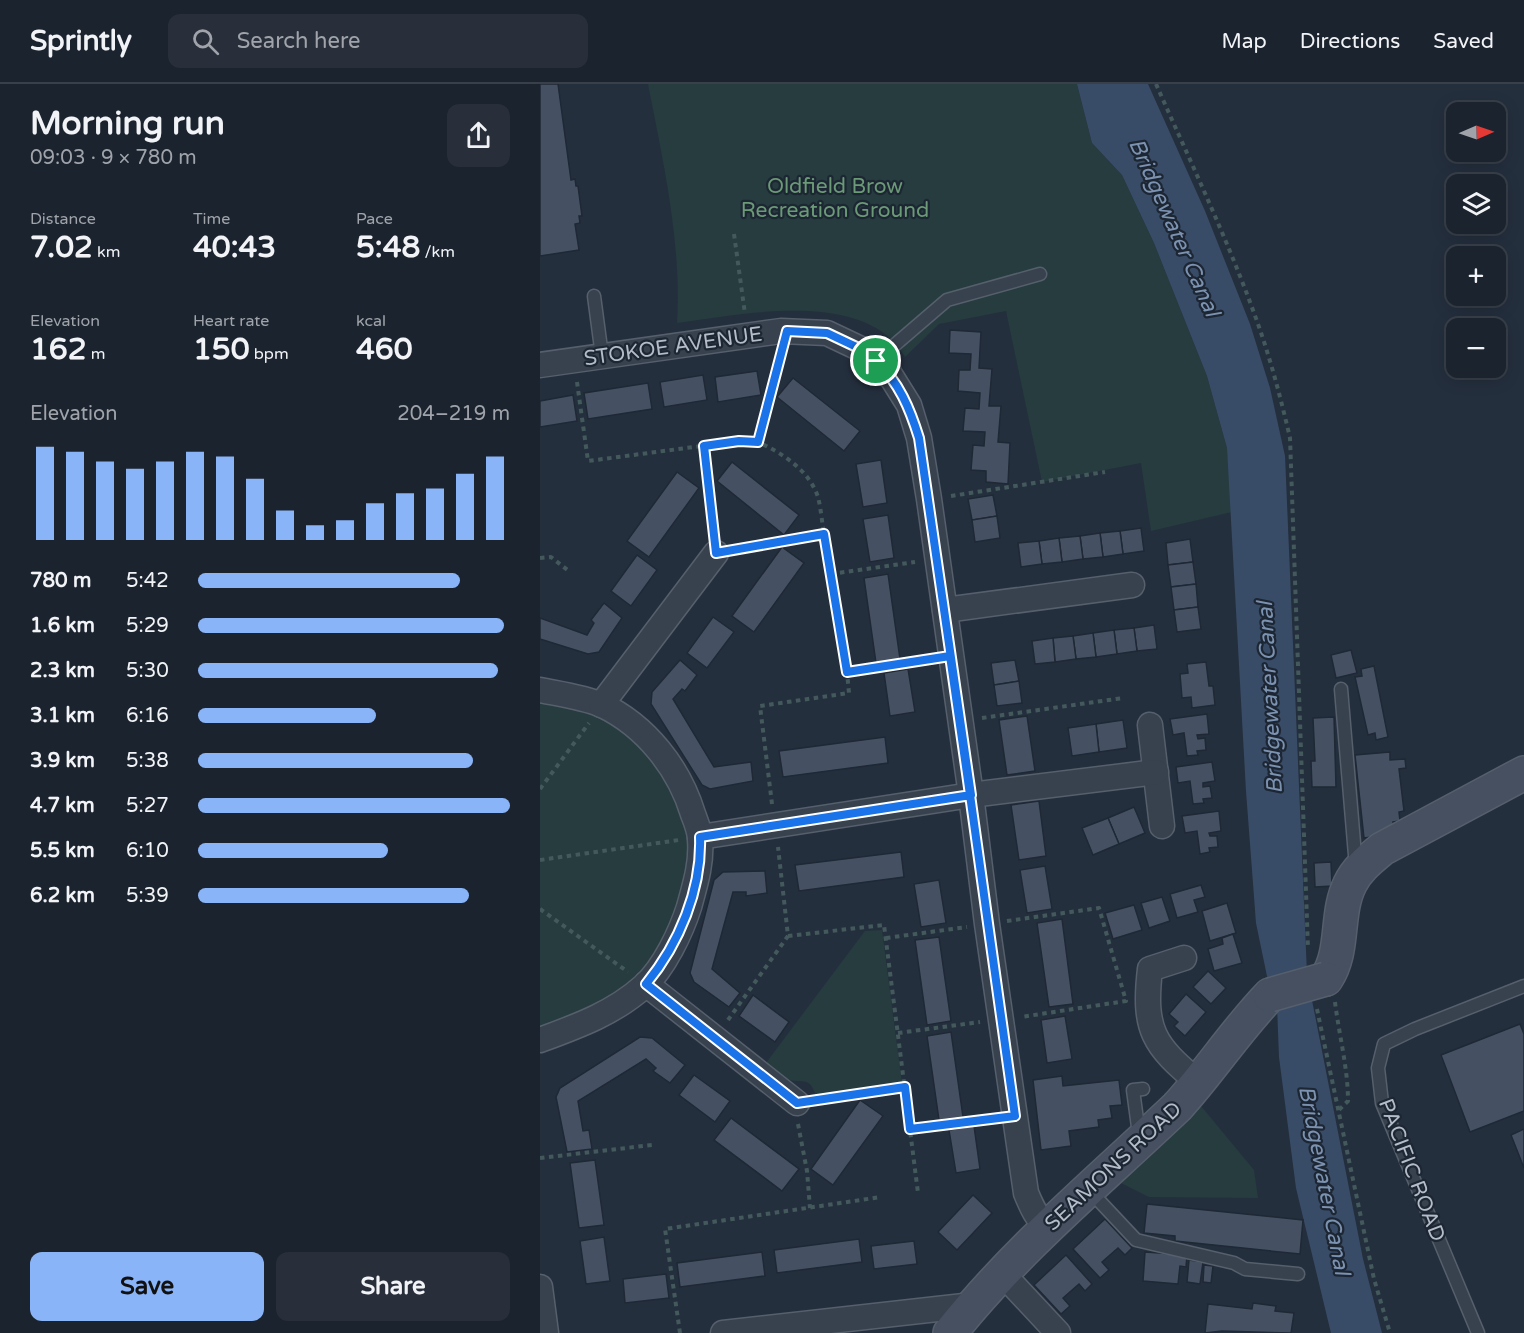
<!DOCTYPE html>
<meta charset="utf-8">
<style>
:root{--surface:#1b232e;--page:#282f3a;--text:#f1f3f6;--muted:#a0a4aa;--line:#39404a;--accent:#8ab4f8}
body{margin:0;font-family:"Varela Round",sans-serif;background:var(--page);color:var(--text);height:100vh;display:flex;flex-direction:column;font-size:22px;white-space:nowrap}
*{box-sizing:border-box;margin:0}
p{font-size:20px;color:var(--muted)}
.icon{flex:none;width:33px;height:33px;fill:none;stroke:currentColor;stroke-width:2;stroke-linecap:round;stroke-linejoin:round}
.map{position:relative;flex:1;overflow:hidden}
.sheet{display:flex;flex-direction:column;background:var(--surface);width:540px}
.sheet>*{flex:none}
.needle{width:39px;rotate:88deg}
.controls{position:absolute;left:906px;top:18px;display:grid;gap:12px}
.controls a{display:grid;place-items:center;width:60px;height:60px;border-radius:12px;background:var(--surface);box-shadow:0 3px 15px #0003,0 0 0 2px var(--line);font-size:30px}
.pin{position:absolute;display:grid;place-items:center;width:51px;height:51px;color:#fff;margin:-26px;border:3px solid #fff;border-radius:50%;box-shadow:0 2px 6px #0007}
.round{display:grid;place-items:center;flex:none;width:63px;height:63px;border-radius:12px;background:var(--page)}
.headline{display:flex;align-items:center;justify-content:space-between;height:102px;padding:0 30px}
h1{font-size:33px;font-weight:700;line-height:45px}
.stats{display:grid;grid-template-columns:repeat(3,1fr);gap:9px;height:102px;padding:6px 30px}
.stats div{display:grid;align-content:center}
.stats b{font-size:30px;font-weight:700}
.stats small{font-size:16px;font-weight:400}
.stats p{font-size:16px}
.chart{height:168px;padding:12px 30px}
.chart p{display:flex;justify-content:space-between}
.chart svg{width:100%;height:108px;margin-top:6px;stroke:var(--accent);stroke-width:6}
.button{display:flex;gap:12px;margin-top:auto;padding:12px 30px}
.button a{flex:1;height:69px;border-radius:12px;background:var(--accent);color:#111;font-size:24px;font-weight:700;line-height:69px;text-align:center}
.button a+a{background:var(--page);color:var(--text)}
ul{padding:0 30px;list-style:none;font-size:20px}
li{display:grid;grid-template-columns:96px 72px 1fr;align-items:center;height:45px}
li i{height:15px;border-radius:8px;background:var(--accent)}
header{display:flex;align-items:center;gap:36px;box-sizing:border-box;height:84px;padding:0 30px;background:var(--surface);border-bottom:2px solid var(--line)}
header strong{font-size:28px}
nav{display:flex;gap:33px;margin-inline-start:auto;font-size:21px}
.search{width:420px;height:54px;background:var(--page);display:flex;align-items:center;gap:15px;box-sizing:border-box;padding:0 21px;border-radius:12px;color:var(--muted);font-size:22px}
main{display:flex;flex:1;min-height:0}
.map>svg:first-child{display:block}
</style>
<header>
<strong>Sprintly</strong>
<div class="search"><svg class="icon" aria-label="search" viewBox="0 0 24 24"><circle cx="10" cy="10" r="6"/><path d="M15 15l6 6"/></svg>Search here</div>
<nav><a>Map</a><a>Directions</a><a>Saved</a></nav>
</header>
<main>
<section class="sheet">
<div class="headline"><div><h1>Morning run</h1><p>09:03 · 9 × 780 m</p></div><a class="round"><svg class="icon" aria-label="share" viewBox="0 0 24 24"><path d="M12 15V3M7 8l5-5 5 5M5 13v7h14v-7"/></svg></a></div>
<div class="stats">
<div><p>Distance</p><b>7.02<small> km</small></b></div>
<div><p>Time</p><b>40:43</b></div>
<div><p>Pace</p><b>5:48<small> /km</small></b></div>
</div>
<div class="stats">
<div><p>Elevation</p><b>162<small> m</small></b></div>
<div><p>Heart rate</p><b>150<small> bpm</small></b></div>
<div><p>kcal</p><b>460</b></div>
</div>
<div class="chart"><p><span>Elevation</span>204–219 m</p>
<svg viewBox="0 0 160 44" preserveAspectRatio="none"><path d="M5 44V6M15 44V8M25 44V12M35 44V15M45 44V12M55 44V8M65 44V10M75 44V19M85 44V32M95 44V38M105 44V36M115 44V29M125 44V25M135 44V23M145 44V17M155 44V10"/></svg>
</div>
<ul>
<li><b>780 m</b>5:42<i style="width:84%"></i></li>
<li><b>1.6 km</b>5:29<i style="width:98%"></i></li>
<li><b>2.3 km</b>5:30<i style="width:96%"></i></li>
<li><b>3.1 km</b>6:16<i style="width:57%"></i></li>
<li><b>3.9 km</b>5:38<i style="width:88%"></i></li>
<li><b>4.7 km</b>5:27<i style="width:100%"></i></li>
<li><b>5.5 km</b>6:10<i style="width:61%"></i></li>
<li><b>6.2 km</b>5:39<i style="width:87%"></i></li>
</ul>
<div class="button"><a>Save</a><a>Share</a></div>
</section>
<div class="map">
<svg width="984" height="1249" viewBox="0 0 984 1249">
<rect width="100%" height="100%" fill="#242f3e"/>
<!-- green -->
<g fill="#263c3f">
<path d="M108,0H537L552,59L582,91L614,159L667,292L687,364L692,428L611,447L601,379L502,398L466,227L399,240L365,273C361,267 356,260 351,255C301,209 197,231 137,239C142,160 123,77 108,0Z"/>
<polygon points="0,609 75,630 144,712 153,797 105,898 0,946"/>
<path d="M342,846L362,1000L276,1012C269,989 260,1002 246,994C239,990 232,984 226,979L325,847Z"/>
<polygon points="656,1016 714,1086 718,1114 609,1113 577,1097"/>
</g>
<!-- water -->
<polygon fill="#394c67" points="537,0 608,0 665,127 710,240 730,304 745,372 767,891 823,1175 842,1249 791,1249 756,1104 739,973 737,921 728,897 716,839 706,707 687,364 667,292 614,159 582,91 552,59"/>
<!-- building -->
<g fill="#455162" stroke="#1f2835" stroke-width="1.5">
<polygon points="0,0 18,0 31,96 35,95 36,102 38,102 42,132 39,132 40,139 35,140 39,166 0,172"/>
<polygon points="410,246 441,248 439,284 452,285 449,322 461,322 458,358 470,359 468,400 446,398 446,387 431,386 433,361 444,362 445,348 423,347 425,324 439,325 440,309 418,307 419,286 430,286 431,270 409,269"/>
<polygon points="217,287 221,311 178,318 175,293"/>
<polygon points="163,291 167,316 124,323 120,298"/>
<polygon points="253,294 320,347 304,367 237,313"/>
<polygon points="108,299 112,325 48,335 44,309"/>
<polygon points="33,311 37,337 0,343 0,317"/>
<polygon points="341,376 347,419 323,423 316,380"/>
<polygon points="192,378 259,431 244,451 177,397"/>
<polygon points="137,388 159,404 109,473 87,457"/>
<polygon points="453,411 457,432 432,436 428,415"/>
<polygon points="348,431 354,474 330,478 323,435"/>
<polygon points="457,432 460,454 435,458 432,436"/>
<polygon points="601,444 604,467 583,470 580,447"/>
<polygon points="580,447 583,470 563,473 560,449"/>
<polygon points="560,449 563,473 543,475 540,452"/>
<polygon points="540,452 543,475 522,478 519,454"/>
<polygon points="519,454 522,478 502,480 499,457"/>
<polygon points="650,455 653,478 628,481 626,459"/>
<polygon points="499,457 502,480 481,483 478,459"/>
<polygon points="242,463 264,479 214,548 192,532"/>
<polygon points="97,471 117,486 91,522 71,507"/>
<polygon points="653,478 656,500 631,503 628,481"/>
<polygon points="348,490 360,575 336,579 324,494"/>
<polygon points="656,500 658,523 634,526 631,503"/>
<polygon points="64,519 82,534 59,568 48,570 0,555 0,534 47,551 54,539 51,536"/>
<polygon points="658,523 661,545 637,548 634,526"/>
<polygon points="173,533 194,548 167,584 147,569"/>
<polygon points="614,541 617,565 597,567 594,544"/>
<polygon points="594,544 597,567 577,570 574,546"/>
<polygon points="574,546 577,570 556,573 553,549"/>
<polygon points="553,549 556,573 536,575 533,552"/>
<polygon points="533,552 536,575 515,578 513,554"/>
<polygon points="513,554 515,578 495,580 492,557"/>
<polygon points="811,566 817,589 796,594 791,571"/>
<polygon points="140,576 157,591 145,607 142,605 133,615 174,683 211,678 213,697 170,705 162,701 111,620 112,608"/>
<polygon points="475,576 479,597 454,601 451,579"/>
<polygon points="666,578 669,602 673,602 675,621 652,624 651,613 642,614 640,590 648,589 647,580"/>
<polygon points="834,582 848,653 836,656 835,649 828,651 815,593 822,592 821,585"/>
<polygon points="368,585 375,628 350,632 344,589"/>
<polygon points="479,597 482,619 457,622 454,601"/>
<polygon points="667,630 669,650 657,651 658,655 665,654 666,666 657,667 658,671 647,672 644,649 633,651 630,635"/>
<polygon points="487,632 495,687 467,691 459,636"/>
<polygon points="794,633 796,703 772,703 771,677 775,677 773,634"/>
<polygon points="583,636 587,664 559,668 556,640"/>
<polygon points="556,640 559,668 532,672 528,644"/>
<polygon points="345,653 348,679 243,693 239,667"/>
<polygon points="850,668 850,676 865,675 866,684 859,685 864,727 859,728 860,737 853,738 854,750 824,754 815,671"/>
<polygon points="672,678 675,697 663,699 663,703 670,702 672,714 663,715 664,719 653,720 650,697 638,699 636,683"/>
<polygon points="499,717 506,772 479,776 471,721"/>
<polygon points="594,723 605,749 579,760 568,734"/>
<polygon points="679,727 681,747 669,749 670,752 677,752 678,763 669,764 670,768 660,770 657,747 645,749 642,732"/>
<polygon points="568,734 579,760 553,771 542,744"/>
<polygon points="361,768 364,793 259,807 255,781"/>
<polygon points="791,778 792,802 775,803 774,779"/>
<polygon points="505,782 512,825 487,829 480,786"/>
<polygon points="225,787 227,809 206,812 206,808 193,808 172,885 200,909 189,923 154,898 150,889 174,796 183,788"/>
<polygon points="399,796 406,839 381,843 374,800"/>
<polygon points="661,801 665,813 654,816 658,828 637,834 630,810"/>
<polygon points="622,813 630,837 609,844 601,819"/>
<polygon points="687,819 696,849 670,857 662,827"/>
<polygon points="594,821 602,846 573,855 565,829"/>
<polygon points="522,835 533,920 509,923 497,839"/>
<polygon points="693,850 702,879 674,887 668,865 683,860 682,854"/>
<polygon points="399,853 411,937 387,941 375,856"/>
<polygon points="668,887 686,904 671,920 653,903"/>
<polygon points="646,910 666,928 645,952 634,942 638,938 629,930"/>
<polygon points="213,911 249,938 235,958 199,932"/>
<polygon points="525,932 532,975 507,979 501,936"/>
<polygon points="980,940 984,950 984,1027 930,1048 901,971"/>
<polygon points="411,948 423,1033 399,1036 387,952"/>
<polygon points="100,953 112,954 145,981 130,999 113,987 116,984 106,975 38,1017 43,1047 49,1046 52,1065 27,1068 16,1013 20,1004"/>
<polygon points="154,991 190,1017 175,1038 139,1011"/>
<polygon points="522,992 523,1002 579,996 582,1021 570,1022 572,1034 558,1036 559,1043 529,1047 531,1062 501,1066 493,996"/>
<polygon points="320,1016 343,1032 293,1101 271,1085"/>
<polygon points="191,1034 259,1085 242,1107 174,1056"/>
<polygon points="434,1042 440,1085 416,1089 409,1046"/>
<polygon points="984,1045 984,1084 971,1051"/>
<polygon points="55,1076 64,1141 39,1144 30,1079"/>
<polygon points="433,1111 452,1129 417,1166 398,1148"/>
<polygon points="607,1120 763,1136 760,1170 635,1157 635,1152 604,1149"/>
<polygon points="565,1135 592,1164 585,1171 578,1164 562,1178 569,1186 560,1194 533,1165"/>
<polygon points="64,1153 70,1197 46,1200 40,1157"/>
<polygon points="319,1155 322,1178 237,1189 234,1166"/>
<polygon points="374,1157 377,1180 334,1185 331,1162"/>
<polygon points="222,1168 225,1192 140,1203 137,1179"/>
<polygon points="605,1168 647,1171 646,1183 640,1182 638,1200 603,1197"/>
<polygon points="526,1171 552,1200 545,1207 539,1200 523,1214 530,1222 521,1230 494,1201"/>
<polygon points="649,1176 663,1178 660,1200 647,1198"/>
<polygon points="664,1181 673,1182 671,1199 663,1198"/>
<polygon points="126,1190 129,1214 85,1219 83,1195"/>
<polygon points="713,1219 736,1222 735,1227 754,1229 751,1249 682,1247 665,1249 668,1220 712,1225"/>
</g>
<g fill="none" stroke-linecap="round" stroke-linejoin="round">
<!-- lane casing -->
<g stroke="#565f6c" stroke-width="15">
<g id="lane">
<polyline points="54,212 62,272"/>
<polyline points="336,277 407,216 500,190"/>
<polyline points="801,605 816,783"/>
<polyline points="603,1005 593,1006 598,1043 606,1051"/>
<polyline points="550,1107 596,1156 694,1179 705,1185 758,1190"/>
<polyline points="938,1249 842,1019 838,984 844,960 875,945 984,902"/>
</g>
</g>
<!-- street casing -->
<g stroke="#565f6c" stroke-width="27">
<g id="street">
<path d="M0,281L241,247L287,249L325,267L349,289L369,321L379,354L389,415L431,711L447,840L486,1109C491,1121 497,1136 508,1143"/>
<polyline points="405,526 592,501"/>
<path d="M0,606C20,610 43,613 62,621C106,642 139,684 153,730C156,738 160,747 160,756C162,779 155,801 149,823C141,848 124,884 104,902C74,929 38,942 0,956"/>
<polyline points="61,621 176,469"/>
<polyline points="610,641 622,742"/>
<polyline points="160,753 431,711 616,688"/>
<path d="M644,874L610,885C603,946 613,961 659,999"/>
<polyline points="106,900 257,1019"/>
<polyline points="462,1189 518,1249"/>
<polyline points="0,1203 6,1249"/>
<polyline points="183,1249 433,1221"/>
</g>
</g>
<!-- secondary casing -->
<g stroke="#565f6c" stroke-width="36">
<g id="secondary">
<path d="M786,895C805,867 795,830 810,800C817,785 830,775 842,765L984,689"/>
<path d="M410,1249C477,1165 559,1097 637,1023C670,987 696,946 730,911"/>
</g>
</g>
<!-- path -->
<g stroke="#44595c" stroke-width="4" stroke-dasharray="4.5 4.5" stroke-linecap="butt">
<path d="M616,0C651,79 689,158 718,240C731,277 741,315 750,354L768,865"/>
<polyline points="194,150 205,230"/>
<path d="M242,268L218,358C242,369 269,386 278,413C281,425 282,438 284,450"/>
<polyline points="37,298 48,377 199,357 218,358"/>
<polyline points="164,362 174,447"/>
<polyline points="411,412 565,388"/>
<polyline points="197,464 284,450 307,588 392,575"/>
<polyline points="0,474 11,473 30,488"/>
<polyline points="291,490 375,478"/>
<polyline points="442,634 583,614"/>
<polyline points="0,705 49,639"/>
<polyline points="232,720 220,622 309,609 307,588"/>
<polyline points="0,776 139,756"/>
<polyline points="0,825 88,888"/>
<polyline points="467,837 559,824 586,917 481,933"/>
<polyline points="248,852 344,841 378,1109"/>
<polyline points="346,854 427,843"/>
<path d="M795,918C799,951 808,984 808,1017L799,1026"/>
<polyline points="777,925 834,1195 850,1249"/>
<polyline points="188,936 248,852 238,763"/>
<polyline points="358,949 440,938"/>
<polyline points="277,1016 365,1003"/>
<polyline points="258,1040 267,1087 270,1124"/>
<polyline points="370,1045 453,1034"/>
<polyline points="0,1074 112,1061"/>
<polyline points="140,1249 125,1145 341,1113"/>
</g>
<!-- lane -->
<use href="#lane" stroke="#38414e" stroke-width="12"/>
<!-- street -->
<use href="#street" stroke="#38414e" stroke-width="24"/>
<!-- secondary -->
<use href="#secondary" stroke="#465061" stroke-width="33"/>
<!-- secondary-bridge casing -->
<g stroke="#565f6c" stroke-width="36" stroke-linecap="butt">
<polyline id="secondary-bridge" points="730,911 786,895"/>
</g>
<!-- secondary-bridge -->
<use href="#secondary-bridge" stroke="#465061" stroke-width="33"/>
</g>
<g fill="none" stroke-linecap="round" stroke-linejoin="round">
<!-- route casing -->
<g stroke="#fff" stroke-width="12">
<path id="route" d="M336,277L325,267L287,249L247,247L218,358L199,357L164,362L176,469L284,450L307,588L410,572C433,725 452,878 475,1032L370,1045L365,1003L257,1019L106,900C139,860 162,805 160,753L431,711L379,354C370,325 359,298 336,277"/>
</g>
<!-- route -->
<use href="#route" stroke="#1a73e8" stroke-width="8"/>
</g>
<g text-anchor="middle" stroke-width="4.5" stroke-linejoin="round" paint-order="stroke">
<!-- park labels -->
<g font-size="21" fill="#6b9a76" stroke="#1d2633">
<text x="295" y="109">Oldfield Brow<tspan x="295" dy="24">Recreation Ground</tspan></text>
</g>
<!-- street labels -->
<g font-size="21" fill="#b4bcc9" stroke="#1d2633">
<text transform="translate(133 262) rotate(-8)" y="7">STOKOE AVENUE</text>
<text transform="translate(573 1082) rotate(-43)" y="7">SEAMONS ROAD</text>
<text transform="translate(872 1086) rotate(69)" y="7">PACIFIC ROAD</text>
</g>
<!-- water labels -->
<g font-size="22" font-style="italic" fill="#7c92b1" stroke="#1d2633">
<text transform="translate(635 143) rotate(66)" y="8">Bridgewater Canal</text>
<text transform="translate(729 614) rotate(-93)" y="8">Bridgewater Canal</text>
<text transform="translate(785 1096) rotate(79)" y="8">Bridgewater Canal</text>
</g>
</g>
</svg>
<div class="controls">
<a><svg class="needle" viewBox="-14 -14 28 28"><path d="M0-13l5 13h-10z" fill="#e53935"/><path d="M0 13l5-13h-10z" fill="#a0a4aa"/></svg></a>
<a><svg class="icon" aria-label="layers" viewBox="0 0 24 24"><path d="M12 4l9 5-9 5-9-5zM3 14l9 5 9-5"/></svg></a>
<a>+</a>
<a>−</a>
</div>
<div class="pin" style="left:336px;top:277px;background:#1e9e55"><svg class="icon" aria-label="arrive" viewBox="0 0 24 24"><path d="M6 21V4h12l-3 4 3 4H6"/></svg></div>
</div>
</main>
